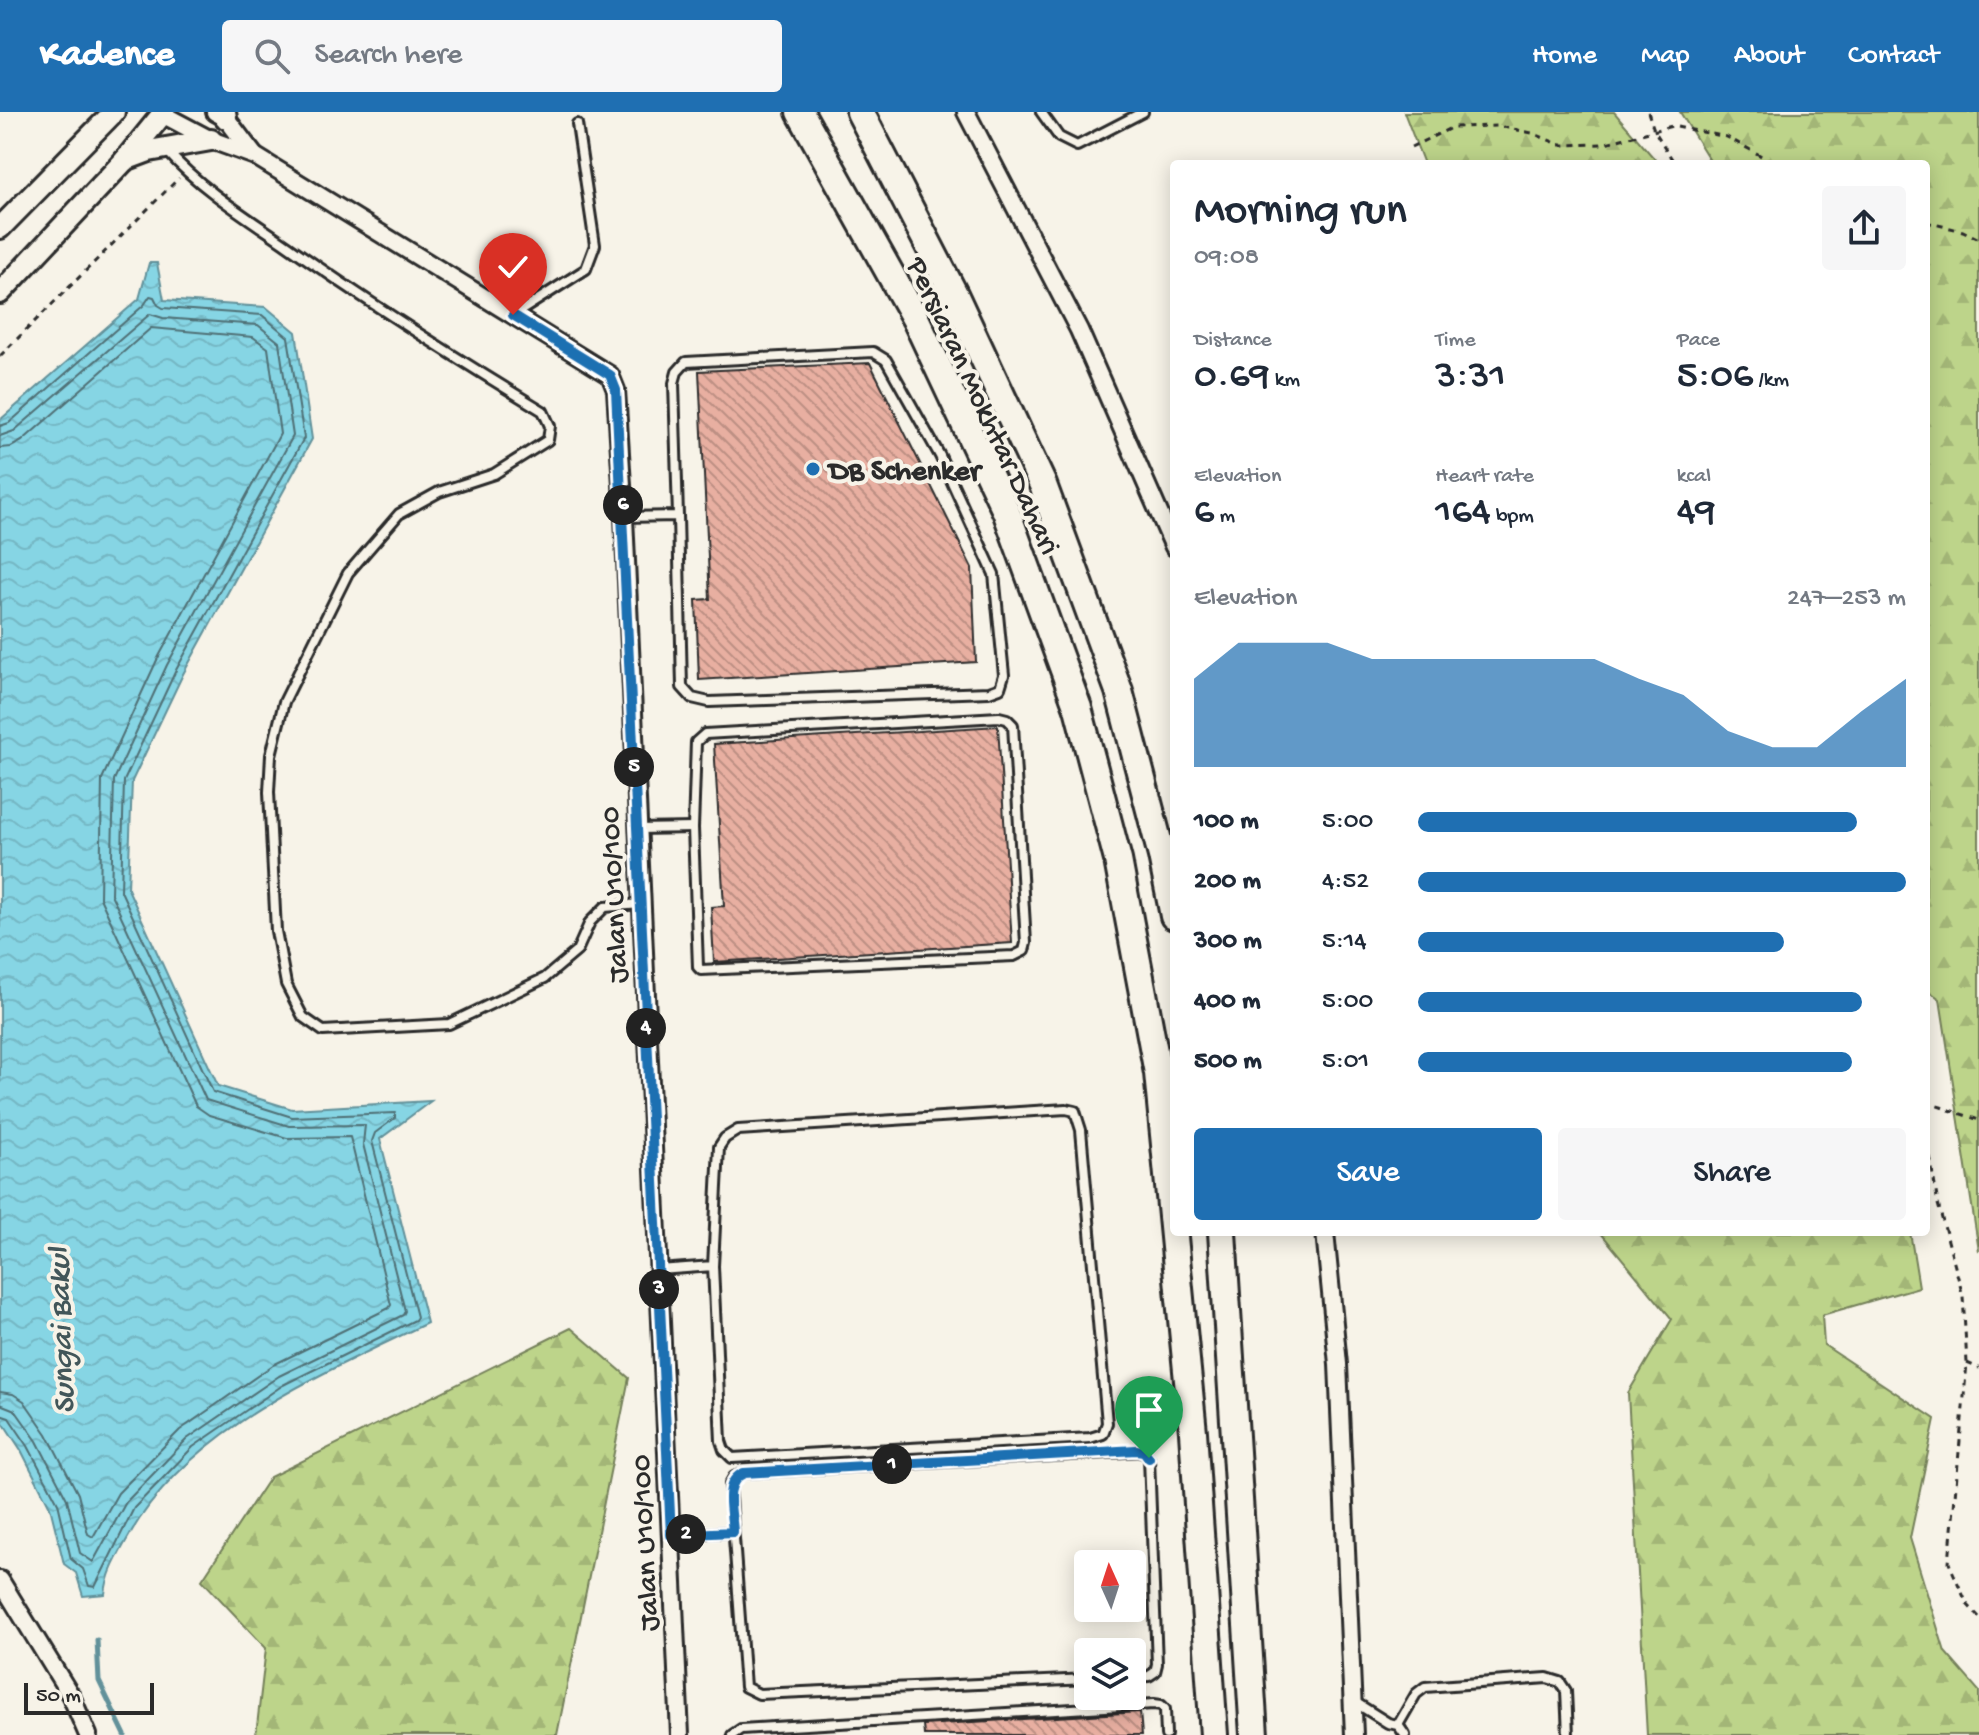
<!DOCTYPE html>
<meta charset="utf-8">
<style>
:root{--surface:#fff;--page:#f6f6f7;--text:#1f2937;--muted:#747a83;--accent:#1f6fb2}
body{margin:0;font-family:"Gochi Hand",sans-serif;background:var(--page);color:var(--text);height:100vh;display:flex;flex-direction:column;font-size:30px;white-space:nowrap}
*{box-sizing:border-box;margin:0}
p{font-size:26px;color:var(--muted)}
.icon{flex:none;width:44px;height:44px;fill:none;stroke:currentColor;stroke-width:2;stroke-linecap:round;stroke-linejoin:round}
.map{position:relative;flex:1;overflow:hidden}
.panel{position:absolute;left:1170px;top:48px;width:760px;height:1076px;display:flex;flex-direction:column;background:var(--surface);border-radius:8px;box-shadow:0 4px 20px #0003}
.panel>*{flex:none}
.needle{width:52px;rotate:357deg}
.buttons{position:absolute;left:1074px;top:1438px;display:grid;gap:16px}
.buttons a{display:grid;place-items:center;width:72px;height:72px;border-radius:8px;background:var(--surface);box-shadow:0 4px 20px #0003;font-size:40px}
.scale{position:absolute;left:24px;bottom:20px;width:130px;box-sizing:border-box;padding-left:8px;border:4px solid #2b2b2b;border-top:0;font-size:22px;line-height:28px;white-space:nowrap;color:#2b2b2b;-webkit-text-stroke:6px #f7f3e8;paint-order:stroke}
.pin{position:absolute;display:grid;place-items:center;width:68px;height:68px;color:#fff;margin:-82px -34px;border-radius:50% 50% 50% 0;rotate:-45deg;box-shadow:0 0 8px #0007}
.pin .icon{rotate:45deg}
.km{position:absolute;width:40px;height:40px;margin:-20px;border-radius:50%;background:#222;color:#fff;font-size:22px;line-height:40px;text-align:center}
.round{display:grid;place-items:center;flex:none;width:84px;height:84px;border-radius:8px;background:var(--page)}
.headline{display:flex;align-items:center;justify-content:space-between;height:136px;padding:0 24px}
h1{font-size:44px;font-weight:600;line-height:60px}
.stats{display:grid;grid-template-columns:repeat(3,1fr);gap:12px;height:136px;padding:8px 24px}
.stats div{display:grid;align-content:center}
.stats b{font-size:40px;font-weight:600}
.stats small{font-size:22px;font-weight:400}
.stats p{font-size:22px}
.chart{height:224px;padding:16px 24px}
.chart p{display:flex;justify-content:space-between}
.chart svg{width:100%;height:144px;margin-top:8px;fill:var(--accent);opacity:.7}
.cta{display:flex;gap:16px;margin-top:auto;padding:16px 24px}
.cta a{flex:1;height:92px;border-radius:8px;background:var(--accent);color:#fff;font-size:32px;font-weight:600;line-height:92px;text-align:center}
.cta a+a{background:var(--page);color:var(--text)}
ul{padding:0 24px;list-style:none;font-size:26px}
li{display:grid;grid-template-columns:128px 96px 1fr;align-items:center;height:60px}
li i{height:20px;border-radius:10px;background:var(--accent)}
header{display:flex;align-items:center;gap:48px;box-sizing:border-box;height:112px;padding:0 40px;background:var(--accent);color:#fff}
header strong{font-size:38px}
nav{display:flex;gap:44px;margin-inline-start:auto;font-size:28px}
.search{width:560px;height:72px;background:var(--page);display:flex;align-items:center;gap:20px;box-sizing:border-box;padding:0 28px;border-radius:8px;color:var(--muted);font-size:30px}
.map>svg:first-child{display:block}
</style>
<header>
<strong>Kadence</strong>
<div class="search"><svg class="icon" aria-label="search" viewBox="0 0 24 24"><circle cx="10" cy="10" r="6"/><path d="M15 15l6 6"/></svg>Search here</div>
<nav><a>Home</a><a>Map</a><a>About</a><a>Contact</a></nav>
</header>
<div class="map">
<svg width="1979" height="1623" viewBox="0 0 1979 1623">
<defs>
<pattern id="forest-firs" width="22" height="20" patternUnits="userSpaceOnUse" patternTransform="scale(2)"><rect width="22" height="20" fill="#bdd48a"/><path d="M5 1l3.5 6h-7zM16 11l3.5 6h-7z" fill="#a3b677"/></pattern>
<pattern id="water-waves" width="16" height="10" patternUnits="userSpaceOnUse" patternTransform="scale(2)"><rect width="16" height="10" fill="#86d5e4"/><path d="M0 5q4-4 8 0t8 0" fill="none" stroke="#74b7c4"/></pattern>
<pattern id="building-back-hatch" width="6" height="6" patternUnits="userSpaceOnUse" patternTransform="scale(2)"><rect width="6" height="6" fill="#e8afa1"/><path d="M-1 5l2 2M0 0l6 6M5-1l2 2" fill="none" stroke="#bc8f83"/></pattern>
</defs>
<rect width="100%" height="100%" fill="#f7f3e8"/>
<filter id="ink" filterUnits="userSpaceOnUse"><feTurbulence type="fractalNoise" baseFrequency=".0125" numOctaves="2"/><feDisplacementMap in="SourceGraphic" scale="16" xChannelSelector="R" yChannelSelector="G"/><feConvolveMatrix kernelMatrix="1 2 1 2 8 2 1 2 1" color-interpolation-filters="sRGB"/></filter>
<g filter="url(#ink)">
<!-- forest -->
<g fill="url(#forest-firs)" stroke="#74805a" stroke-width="2">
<polygon points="1404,0 1614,0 1659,52 1424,52"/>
<polygon points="1680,0 1979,0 1979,1139 1940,887 1926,877 1926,52 1712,52"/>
<polygon points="1600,1120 1910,1120 1919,1175 1822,1203 1824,1233 1935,1307 1910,1426 1945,1540 1979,1579 1979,1623 1647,1623 1628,1281 1672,1207"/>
<polygon points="571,1216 629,1266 557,1623 256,1623 266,1536 202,1468 270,1365"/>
</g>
<!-- water -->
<path fill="url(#water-waves)" stroke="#62919a" stroke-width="2" d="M149,151H157L164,188L266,195L296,220L312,327L183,562L132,669L128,777L218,974L292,997L431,989L380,1027L427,1211C318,1264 184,1319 125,1431C115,1449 107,1463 105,1482L83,1484L76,1461L64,1452L50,1395L21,1338L0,1306V308L139,187Z"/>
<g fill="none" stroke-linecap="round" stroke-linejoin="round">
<!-- shore -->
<g stroke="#4f6f75" stroke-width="2">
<polyline points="0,314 9,311 144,193 150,184 154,185 158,193 163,196 262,203 288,225 304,326 176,558 124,669 121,779 213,980 292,1005 395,1001 395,1006 375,1021 372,1029 417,1205 415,1208 283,1273 193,1335 134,1396 95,1475 89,1474 83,1457 71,1447 58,1391 28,1334 9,1306 0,1303"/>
<polyline points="0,324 14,319 150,202 163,206 258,213 279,230 293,324 167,553 114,668 111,782 206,988 289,1014 365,1013 363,1032 405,1199 403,1203 279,1264 187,1327 126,1390 93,1450 80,1441 67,1387 37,1329 15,1298 0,1292"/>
<polyline points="0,336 11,335 22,329 151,216 253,225 268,236 280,322 157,548 102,667 100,786 196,994 209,1003 287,1026 350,1025 391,1193 389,1196 273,1253 180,1318 118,1381 93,1425 88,1422 78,1382 47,1322 24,1289 13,1282 0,1280"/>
</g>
<!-- stream -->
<polyline stroke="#62919a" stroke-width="5" points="97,1528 99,1569 125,1623"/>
</g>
<!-- building -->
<g fill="url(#building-back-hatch)" stroke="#2b2b2b" stroke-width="2">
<polygon points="870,251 972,456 976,550 699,568 696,488 710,487 699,259"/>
<polygon points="998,614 1012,831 714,850 711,795 724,794 714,632"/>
<polygon points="1140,1600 1142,1623 924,1623 923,1613"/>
</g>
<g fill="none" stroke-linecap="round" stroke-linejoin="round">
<!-- service casing -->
<g stroke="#2b2b2b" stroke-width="14">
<g id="service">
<polyline points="1041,0 1059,25 1077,34 1143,0"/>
<path d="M167,39C201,77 245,104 287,133C370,192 456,246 543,299L550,314L548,328L494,362L439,380L399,402L348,461L284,590L271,643L269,680L276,819L286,872L303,905L323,919L449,912L545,866L577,839L590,810L605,795L640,792"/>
<polyline points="514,203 586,157 595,133 577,12"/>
<polyline points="624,405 678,404 674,271 677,260 686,250 873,240 886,248 940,344 994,462 1004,563 1000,576 989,580 709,590 692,586 682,575 678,404"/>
<polygon points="999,605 1007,607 1013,613 1026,831 1024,839 1014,844 701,858 698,855 693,716 696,630 705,622"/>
<polyline points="638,717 693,716"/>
<polyline points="659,1158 713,1154 719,1035 725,1026 738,1018 1066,997 1075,999 1081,1018 1107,1311 1103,1322 1090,1326 732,1346 724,1338 721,1329 713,1154"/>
<polyline points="671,1423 733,1420"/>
<polyline points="1088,1567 759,1582 745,1575 730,1372 734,1365 744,1361 1144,1339 1149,1346 1157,1552 1155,1560 1149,1564 1132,1565"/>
<polyline points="1353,1589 1388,1611 1398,1613 1416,1582 1425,1575 1547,1566 1560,1570 1566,1579 1568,1623"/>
<polyline points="1398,1613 1405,1623"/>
<polyline points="732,1623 741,1617 1154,1592 1161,1593 1165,1597 1166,1623"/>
</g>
</g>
<!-- minor casing -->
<g stroke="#2b2b2b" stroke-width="22">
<g id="minor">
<polyline points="215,0 226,6 254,43"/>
<polyline points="966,0 1079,218 1174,435"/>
<polyline points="162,2 211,28 255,44 610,263 616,278 624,405 680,1623"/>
<polyline points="1325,1120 1338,1252 1354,1623"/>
<polyline points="0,1468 71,1584 88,1623"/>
</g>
</g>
<!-- tertiary casing -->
<g stroke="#2b2b2b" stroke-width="26">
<g id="tertiary">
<polyline points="225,0 226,6"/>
<polyline points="125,48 149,39 211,28"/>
<polyline points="0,116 114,0"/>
<polyline points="0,181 125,48 164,0"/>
</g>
</g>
<!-- primary casing -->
<g stroke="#2b2b2b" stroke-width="32">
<g id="primary">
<polyline points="800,0 916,208 1006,399 1078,596 1118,748 1158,961 1193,1320 1214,1623"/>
<polyline points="860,0 954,182 1043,373 1119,579 1162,744 1174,804"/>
<polyline points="1222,1120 1254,1623"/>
</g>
</g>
<!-- path -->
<g stroke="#2b2b2b" stroke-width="3" stroke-dasharray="6 6" stroke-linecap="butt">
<polyline points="1648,0 1654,18 1675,52"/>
<polyline points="1411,35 1453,15 1498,14 1532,21 1561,33 1602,32 1672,14 1727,25 1776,52"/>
<polyline points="1926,110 1963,119 1979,127"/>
<polyline points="0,244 179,66"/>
<polyline points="1926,990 1979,1008"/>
<polyline points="1926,1021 1938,1092 1963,1184 1967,1251 1949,1451 1967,1492 1979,1505"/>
<polyline points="1967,1251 1979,1256"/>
</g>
<!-- service -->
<use href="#service" stroke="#f7f3e8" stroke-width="8"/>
<!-- minor -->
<use href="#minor" stroke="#f7f3e8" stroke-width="16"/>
<!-- tertiary -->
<use href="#tertiary" stroke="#f7f3e8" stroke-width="20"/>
<!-- primary -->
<use href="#primary" stroke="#f7f3e8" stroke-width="26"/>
</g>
</g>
<g fill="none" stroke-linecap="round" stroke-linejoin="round" filter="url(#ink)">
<!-- route casing -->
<g stroke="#fff" stroke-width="16">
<path id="route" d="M513,203L610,263L616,278L671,1423L733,1420C732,1400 722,1370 744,1361L1136,1338L1144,1339L1149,1346"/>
</g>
<!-- route -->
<use href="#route" stroke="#1f6fb2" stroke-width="10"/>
</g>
<!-- markers -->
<circle fill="#1f6fb2" stroke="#f7f3e8" stroke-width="3" cx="813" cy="357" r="8"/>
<g text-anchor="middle" stroke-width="8" stroke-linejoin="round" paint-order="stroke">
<!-- street labels -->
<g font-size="30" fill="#2b2b2b" stroke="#f7f3e8">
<text transform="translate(985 293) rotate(65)" y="10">Persiaran Mokhtar Dahari</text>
<text transform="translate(612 783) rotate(-93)" y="10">Jalan U10/100</text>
<text transform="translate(643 1431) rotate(-93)" y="10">Jalan U10/100</text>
</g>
<!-- poi labels -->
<g font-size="30" font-weight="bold" fill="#2b2b2b" stroke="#f7f3e8" text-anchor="start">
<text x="829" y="367">DB Schenker</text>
</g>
<!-- water labels -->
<g font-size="32" font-style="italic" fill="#425659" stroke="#f7f3e8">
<text transform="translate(59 1219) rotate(-92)" y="11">Sungai Bakul</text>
</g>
</g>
</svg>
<div class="buttons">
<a><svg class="needle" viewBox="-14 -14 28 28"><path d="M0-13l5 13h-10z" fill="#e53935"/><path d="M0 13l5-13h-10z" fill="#747a83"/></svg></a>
<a><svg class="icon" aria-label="layers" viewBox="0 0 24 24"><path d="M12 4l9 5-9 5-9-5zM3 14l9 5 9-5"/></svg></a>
</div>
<div class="scale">50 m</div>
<div class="pin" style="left:1149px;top:1346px;background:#1e9e55"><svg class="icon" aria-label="arrive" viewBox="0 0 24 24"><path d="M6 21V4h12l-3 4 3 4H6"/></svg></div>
<div class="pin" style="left:513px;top:203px;background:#d93025"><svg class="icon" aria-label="check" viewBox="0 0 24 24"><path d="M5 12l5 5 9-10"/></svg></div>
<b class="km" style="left:892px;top:1352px">1</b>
<b class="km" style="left:686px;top:1422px">2</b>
<b class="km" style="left:659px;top:1177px">3</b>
<b class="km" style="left:646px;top:916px">4</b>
<b class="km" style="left:634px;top:655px">5</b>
<b class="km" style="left:623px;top:393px">6</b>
<section class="panel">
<div class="headline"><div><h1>Morning run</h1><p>09:08</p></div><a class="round"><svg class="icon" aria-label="share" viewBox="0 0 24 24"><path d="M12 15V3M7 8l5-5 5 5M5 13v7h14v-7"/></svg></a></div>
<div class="stats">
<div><p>Distance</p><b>0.69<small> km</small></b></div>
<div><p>Time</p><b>3:31</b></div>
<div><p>Pace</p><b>5:06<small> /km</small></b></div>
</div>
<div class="stats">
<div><p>Elevation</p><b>6<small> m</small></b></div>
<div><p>Heart rate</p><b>164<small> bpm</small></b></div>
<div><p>kcal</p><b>49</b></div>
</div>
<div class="chart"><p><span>Elevation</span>247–253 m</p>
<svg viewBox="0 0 160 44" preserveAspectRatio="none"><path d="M0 44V17L10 6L20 6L30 6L40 11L50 11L60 11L70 11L80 11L90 11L100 17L110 22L120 33L130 38L140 38L150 27L160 17V44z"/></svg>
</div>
<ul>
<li><b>100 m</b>5:00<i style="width:90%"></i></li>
<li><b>200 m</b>4:52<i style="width:100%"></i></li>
<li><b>300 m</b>5:14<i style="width:75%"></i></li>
<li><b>400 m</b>5:00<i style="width:91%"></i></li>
<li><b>500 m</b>5:01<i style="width:89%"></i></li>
</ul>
<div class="cta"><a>Save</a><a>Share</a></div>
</section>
</div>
